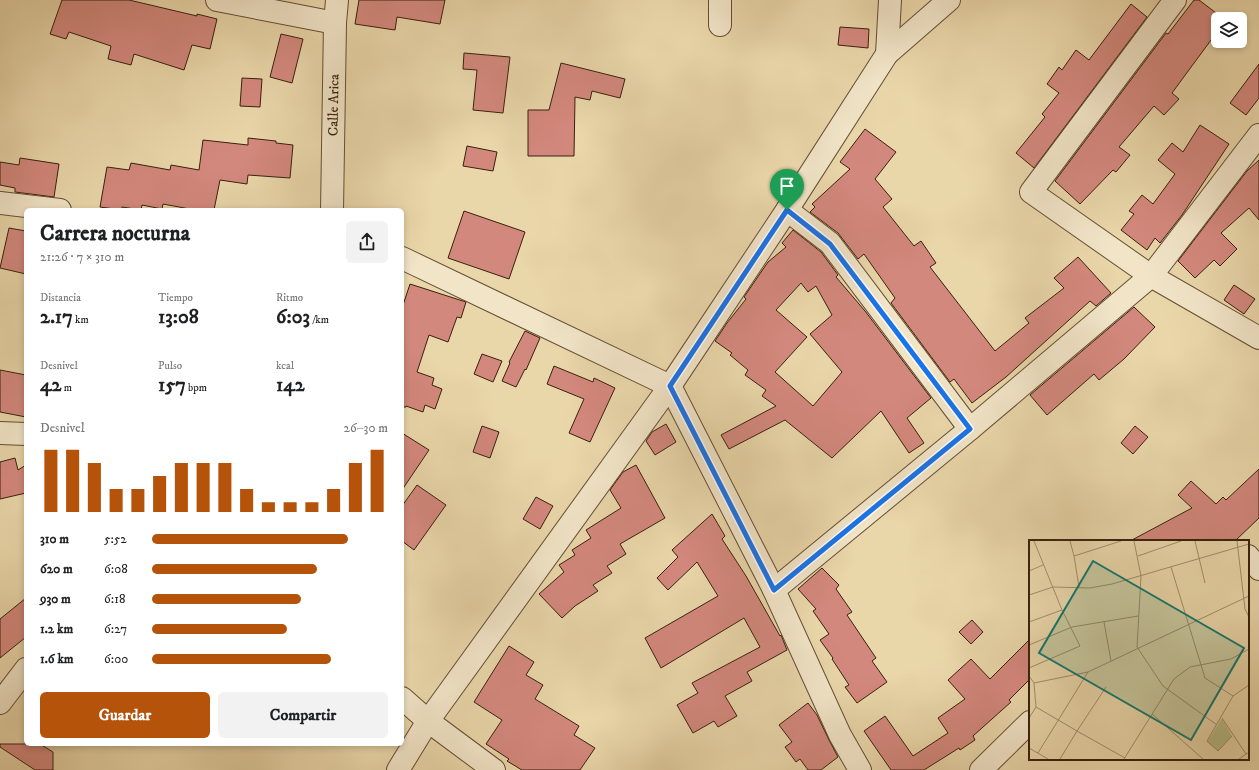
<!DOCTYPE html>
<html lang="es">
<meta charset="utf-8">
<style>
:root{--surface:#fff;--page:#f2f2f2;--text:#202124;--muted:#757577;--accent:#b45309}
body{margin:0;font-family:"IM FELL DW Pica",serif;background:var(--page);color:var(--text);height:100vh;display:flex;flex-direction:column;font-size:15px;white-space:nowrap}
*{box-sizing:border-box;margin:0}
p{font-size:13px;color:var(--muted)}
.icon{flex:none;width:22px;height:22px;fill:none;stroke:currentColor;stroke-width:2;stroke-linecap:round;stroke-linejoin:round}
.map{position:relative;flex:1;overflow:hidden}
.panel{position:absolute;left:24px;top:208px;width:380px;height:538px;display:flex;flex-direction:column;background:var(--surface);border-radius:6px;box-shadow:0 2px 6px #0003}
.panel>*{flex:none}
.controls{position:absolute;left:1211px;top:12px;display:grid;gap:8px}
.controls a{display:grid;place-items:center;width:36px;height:36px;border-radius:6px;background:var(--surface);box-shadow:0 2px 6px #0003;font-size:20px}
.pin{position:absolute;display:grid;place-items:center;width:34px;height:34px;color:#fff;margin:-41px -17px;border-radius:50% 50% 50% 0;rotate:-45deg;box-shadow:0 0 4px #0007}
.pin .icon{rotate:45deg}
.round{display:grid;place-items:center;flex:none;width:42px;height:42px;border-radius:6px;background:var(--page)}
.overview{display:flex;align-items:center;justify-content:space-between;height:68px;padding:0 16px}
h1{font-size:22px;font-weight:800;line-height:30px}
.stats{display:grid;grid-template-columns:repeat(3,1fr);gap:6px;height:68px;padding:4px 16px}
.stats div{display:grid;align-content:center}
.stats b{font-size:20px;font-weight:800}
.stats small{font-size:11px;font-weight:400}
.stats p{font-size:11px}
.chart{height:112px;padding:8px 16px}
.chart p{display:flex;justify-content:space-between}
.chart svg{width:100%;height:72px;margin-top:4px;stroke:var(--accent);stroke-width:6}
.action{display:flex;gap:8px;margin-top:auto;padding:8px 16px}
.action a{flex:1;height:46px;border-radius:6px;background:var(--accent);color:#fff;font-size:16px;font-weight:800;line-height:46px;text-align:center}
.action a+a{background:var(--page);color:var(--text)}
ul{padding:0 16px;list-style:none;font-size:13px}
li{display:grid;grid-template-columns:64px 48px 1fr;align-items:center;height:30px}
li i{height:10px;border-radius:5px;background:var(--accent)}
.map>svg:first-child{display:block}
</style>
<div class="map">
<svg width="1259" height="770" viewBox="0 0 1259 770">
<rect width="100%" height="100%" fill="#e9d6a9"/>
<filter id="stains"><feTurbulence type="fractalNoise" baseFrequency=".005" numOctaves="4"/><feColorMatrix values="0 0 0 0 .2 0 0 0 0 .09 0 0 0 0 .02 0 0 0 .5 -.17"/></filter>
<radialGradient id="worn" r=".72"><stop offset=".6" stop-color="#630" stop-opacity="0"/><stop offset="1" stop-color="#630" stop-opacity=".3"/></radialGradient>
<!-- building -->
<g fill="#d3887d" stroke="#39200d" fill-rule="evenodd">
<polygon points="62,0 129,0 197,16 197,14 217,19 210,49 192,45 184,70 134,54 131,65 108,59 111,46 69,32 66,39 50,34"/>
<polygon points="359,0 445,0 440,24 397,17 395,30 355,24"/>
<polygon points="1194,0 1199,0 1224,19 1218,19 1218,39 1214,36 1172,93 1179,99 1164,115 1154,106 1119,147 1130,155 1116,172 1113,170 1080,204 1055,181 1166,33 1168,34"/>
<polygon points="1131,4 1147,17 1034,168 1016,153 1045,117 1042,114 1059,93 1047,84 1059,67 1062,70 1076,50 1089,60"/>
<polygon points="840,27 869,29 868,48 838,45"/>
<polygon points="281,34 303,39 292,83 270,77"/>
<polygon points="464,53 510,57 503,113 473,110 477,70 463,69"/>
<polygon points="561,63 625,79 620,98 592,91 590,100 575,97 574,156 528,156 528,110 549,110"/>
<polygon points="1259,64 1259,98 1246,115 1230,103"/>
<polygon points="242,78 262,79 260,107 240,106"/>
<polygon points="1200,125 1229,144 1182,215 1160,243 1155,238 1147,250 1121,230 1134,214 1129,211 1142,195 1153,204 1175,174 1158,160 1172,143 1183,152"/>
<polygon points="865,129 896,152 875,179 892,199 883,207 914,246 921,241 936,263 930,267 995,351 1029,323 1025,318 1064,288 1054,278 1078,257 1111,293 1096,306 1090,301 1006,377 972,403 954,379 950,382 891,303 895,298 864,254 858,259 838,233 810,212 815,207 812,204 850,169 840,162"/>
<polygon points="248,138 276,141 276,143 293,145 290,178 248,175 247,184 220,180 214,210 195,210 163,204 162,209 142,205 141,210 122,207 122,210 100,207 107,167 129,170 131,163 170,170 171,165 199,170 203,140 248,145"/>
<polygon points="467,146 497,152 493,171 463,166"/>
<polygon points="20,158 59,164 54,197 15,192 15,188 0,185 0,162 19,165"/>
<polygon points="1259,160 1259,220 1249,208 1221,233 1237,249 1220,266 1214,260 1195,278 1178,261 1247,171"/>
<polygon points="464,211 525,232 509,279 448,258"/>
<polygon points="9,228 26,231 26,274 0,268"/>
<path d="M793,230L821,252L838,275L836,277L865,311L931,398L907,418L924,443L909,453L881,411L832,458L785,420L729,449L721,435L776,406L762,396L766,390L745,375L748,370L730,355L732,353L715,341L727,323L746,299L744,297L768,262L786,247L782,243ZM801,283L808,292L816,286L832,315L810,334L842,372L813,406L775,372L807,337L776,310Z"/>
<polygon points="410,284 466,302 461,318 457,317 448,342 429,335 417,372 434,378 432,385 442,389 435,409 425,405 423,412 406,406 406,407 402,407 402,308"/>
<polygon points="1234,285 1255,299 1244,314 1224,300"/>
<polygon points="1134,307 1155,327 1124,359 1099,380 1094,374 1047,415 1030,395"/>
<polygon points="525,331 540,338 526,370 525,369 516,387 502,381 510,363 509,362"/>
<polygon points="482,354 502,361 493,382 474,374"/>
<polygon points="554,366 593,382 594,378 615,388 590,442 569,433 584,399 547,384"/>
<polygon points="0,370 26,375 26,417 0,412"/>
<polygon points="666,424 676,442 655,455 646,441 652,432"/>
<polygon points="482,426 499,432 490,458 473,452"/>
<polygon points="1135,426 1148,437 1133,454 1121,443"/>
<polygon points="402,433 429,450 402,490"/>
<polygon points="15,458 18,470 26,465 26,493 0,499 0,462"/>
<polygon points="636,465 665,518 620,544 626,554 607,566 612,573 593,585 598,591 575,606 562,618 539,594 564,572 559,565 575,555 572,550 591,538 586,530 621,508 610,490 623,472"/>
<polygon points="1259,469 1259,518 1235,541 1130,541 1192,508 1178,495 1191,481 1216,504 1223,497 1226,500"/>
<polygon points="417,485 446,505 414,550 402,541 402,506"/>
<polygon points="536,497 553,506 540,529 523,519"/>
<polygon points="712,514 725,536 722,539 746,576 780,636 781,635 787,650 747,672 752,681 725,696 737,716 718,727 714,721 693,733 677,705 698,693 692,683 760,647 744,618 661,668 645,638 718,596 697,562 668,590 657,578 678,557 672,550"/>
<polygon points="822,568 839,585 836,589 852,612 847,615 876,658 872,661 887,682 857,703 845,687 849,685 832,659 833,658 820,640 829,634 813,611 816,609 798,589"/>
<polygon points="26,598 26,637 0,658 0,619"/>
<polygon points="972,620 983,632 971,644 959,632"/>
<polygon points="1030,639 1030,679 1009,700 1011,702 973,736 975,740 960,750 959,748 924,770 891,770 864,731 885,716 913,756 948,733 938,718 965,699 948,680 971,659 990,679"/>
<polygon points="509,646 534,662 526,675 543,685 535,699 579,726 574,735 595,748 580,770 522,770 507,761 509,759 486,744 502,720 474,702"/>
<polygon points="808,703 817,715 829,740 838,757 821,770 808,770 800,759 796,762 785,747 792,742 779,725"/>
<polygon points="0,744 40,744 53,752 53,770 35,770 0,747"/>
</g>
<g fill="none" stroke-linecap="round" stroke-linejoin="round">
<!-- minor casing -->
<g stroke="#654e34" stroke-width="24">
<g id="minor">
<polyline points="217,0 335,23"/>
<polyline points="720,0 720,25"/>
<polyline points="1175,0 1031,192 1151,276 1259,338"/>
<polyline points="887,54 890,0"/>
<polyline points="0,203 60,210"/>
<polyline points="332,210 335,23 337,0"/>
<polyline points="787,210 830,243 970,429"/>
<polyline points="402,258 670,386 774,590 840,735 860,770"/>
<polyline points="0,433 26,434"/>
<polyline points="1248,556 1259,569"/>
<polyline points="774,590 970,429 1151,276 1259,135"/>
<polyline points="402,698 428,721 494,770"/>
<polyline points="0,703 26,669"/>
<polyline points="398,770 428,721 670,386 787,210 887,54 949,0"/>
<polyline points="981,770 1030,722"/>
</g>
</g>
<!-- minor -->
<use href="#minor" stroke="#f1e4c7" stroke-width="22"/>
</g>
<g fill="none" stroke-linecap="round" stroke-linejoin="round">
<!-- route casing -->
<g stroke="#fff" stroke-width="8">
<polygon id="route" points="787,210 830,244 970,429 774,590 670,386"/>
</g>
<!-- route -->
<use href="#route" stroke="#1a73e8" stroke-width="5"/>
</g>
<g text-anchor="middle" stroke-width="3" stroke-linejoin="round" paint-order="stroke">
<!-- street labels -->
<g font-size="14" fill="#39200d" stroke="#f1e4c7">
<text transform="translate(333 105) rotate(-89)" y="5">Calle Arica</text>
</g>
</g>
<!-- overview -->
<g transform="translate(1029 540)">
<rect width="220" height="220" fill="#e9d6a9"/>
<path d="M193,178L203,196L189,211L178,202Z" fill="#b7bd87"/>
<path fill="none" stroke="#a38d6b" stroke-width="1" d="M41,1L45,16L92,1M105,1L112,36L108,107L134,146L188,185M166,1L176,43M208,1L216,69L220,77M45,16L50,47M109,16L152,1M142,27L176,138L204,156M0,31L14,25M0,55L24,47L61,48L83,44L220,4M0,82L33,70M75,82L82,121M0,105L43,87L109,76M0,128L51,106L33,70L5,1M0,136L5,143L7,167L0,178M5,143L59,132L220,56M7,167L48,191L77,147M123,174L174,219M193,178L217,214M203,196L189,211L178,201L204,156L220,145M0,208L19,219M9,213L59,132M31,219L48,191L96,218M95,219L145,139L161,127L202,119L220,109M210,219L220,212"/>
<path fill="#0f766e" fill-opacity="0.15" stroke="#0f766e" stroke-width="2" d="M64,21L215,108L162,200L10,113Z"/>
<rect width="220" height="220" fill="none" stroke="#39200d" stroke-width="2"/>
</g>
<rect width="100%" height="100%" filter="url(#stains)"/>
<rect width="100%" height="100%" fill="url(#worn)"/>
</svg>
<div class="controls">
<a><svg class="icon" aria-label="layers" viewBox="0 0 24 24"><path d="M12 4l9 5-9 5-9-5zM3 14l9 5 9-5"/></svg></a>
</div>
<div class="pin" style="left:787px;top:210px;background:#1e9e55"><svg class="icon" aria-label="arrive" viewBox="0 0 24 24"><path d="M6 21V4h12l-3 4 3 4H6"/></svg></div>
<section class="panel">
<div class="overview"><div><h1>Carrera nocturna</h1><p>21:26 · 7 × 310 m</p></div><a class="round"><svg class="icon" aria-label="share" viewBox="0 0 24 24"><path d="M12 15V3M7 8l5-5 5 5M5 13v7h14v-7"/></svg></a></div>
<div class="stats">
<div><p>Distancia</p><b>2.17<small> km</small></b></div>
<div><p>Tiempo</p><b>13:08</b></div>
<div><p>Ritmo</p><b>6:03<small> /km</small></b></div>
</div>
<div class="stats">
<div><p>Desnivel</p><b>42<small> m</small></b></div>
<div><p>Pulso</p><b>157<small> bpm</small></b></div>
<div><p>kcal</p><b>142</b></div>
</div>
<div class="chart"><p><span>Desnivel</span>26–30 m</p>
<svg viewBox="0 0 160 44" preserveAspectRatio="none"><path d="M5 44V6M15 44V6M25 44V14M35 44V30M45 44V30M55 44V22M65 44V14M75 44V14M85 44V14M95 44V30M105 44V38M115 44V38M125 44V38M135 44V30M145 44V14M155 44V6"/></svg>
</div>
<ul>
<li><b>310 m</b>5:52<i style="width:83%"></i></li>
<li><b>620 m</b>6:08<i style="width:70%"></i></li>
<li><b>930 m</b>6:18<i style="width:63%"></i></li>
<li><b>1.2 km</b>6:27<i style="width:57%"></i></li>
<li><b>1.6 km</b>6:00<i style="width:76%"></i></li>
</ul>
<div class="action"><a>Guardar</a><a>Compartir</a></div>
</section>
</div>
